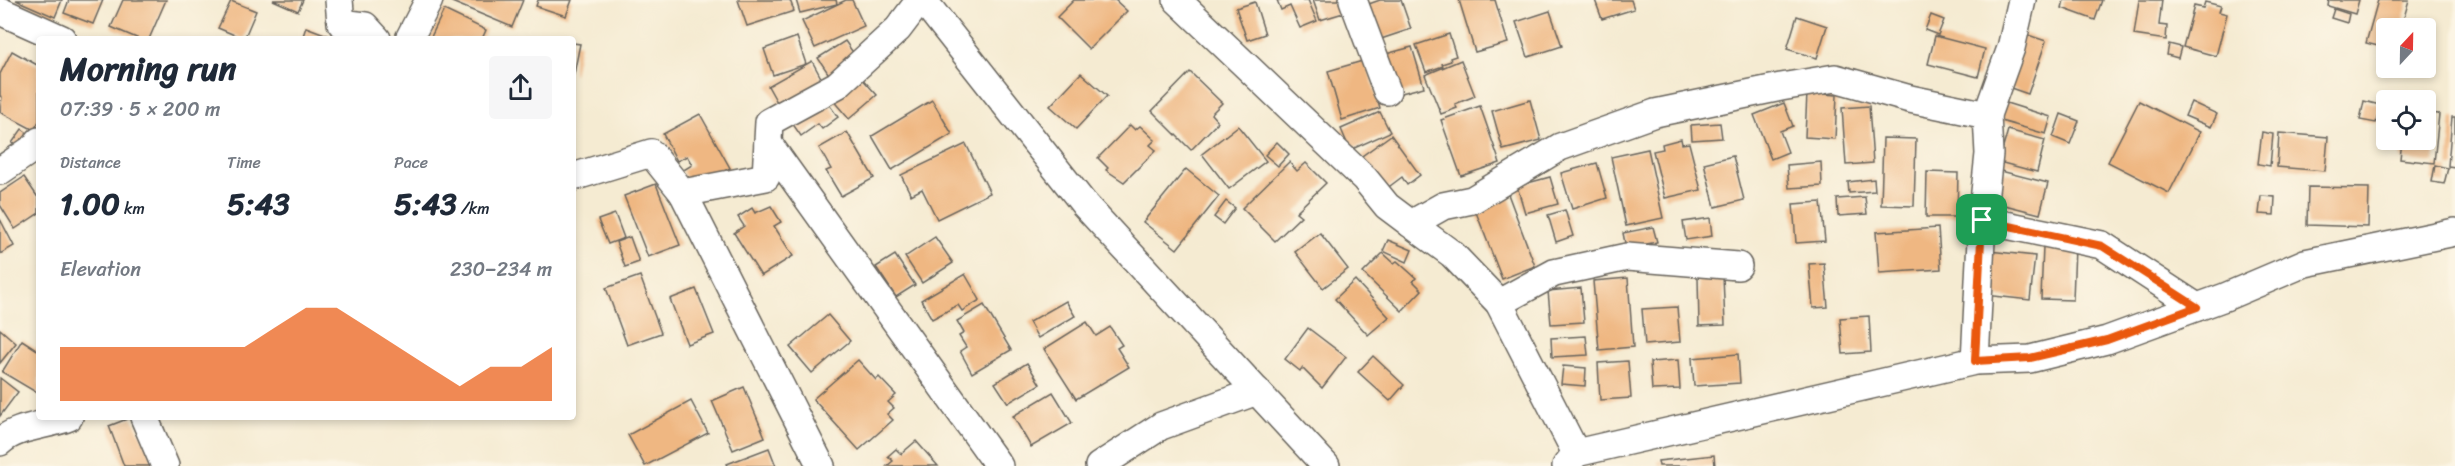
<!DOCTYPE html>
<meta charset="utf-8">
<style>
:root{--surface:#fff;--page:#f6f6f7;--text:#1f2937;--muted:#747a83;--accent:#ea580c}
body{margin:0;font-family:Sriracha,sans-serif;background:var(--page);color:var(--text);height:100vh;display:flex;flex-direction:column;font-size:22px;white-space:nowrap}
*{box-sizing:border-box;margin:0}
p{font-size:20px;color:var(--muted)}
.icon{flex:none;width:33px;height:33px;fill:none;stroke:currentColor;stroke-width:2;stroke-linecap:round;stroke-linejoin:round}
.map{position:relative;flex:1;overflow:hidden}
.side{position:absolute;left:36px;top:36px;width:540px;height:384px;display:flex;flex-direction:column;background:var(--surface);border-radius:6px;box-shadow:0 3px 9px #0003}
.side>*{flex:none}
.needle{width:39px;rotate:22deg}
.buttons{position:absolute;left:2376px;top:18px;display:grid;gap:12px}
.buttons a{display:grid;place-items:center;width:60px;height:60px;border-radius:6px;background:var(--surface);box-shadow:0 3px 9px #0003;font-size:30px}
.pin{position:absolute;display:grid;place-items:center;width:51px;height:51px;color:#fff;margin:-26px;border-radius:12px;box-shadow:0 3px 9px #0006}
.round{display:grid;place-items:center;flex:none;width:63px;height:63px;border-radius:6px;background:var(--page)}
.headline{display:flex;align-items:center;justify-content:space-between;height:102px;padding:0 24px}
h1{font-size:33px;font-weight:700;line-height:45px}
.metrics{display:grid;grid-template-columns:repeat(3,1fr);gap:9px;height:102px;padding:6px 24px}
.metrics div{display:grid;align-content:center}
.metrics b{font-size:30px;font-weight:700}
.metrics small{font-size:16px;font-weight:400}
.metrics p{font-size:16px}
.chart{height:168px;padding:12px 24px}
.chart p{display:flex;justify-content:space-between}
.chart svg{width:100%;height:108px;margin-top:6px;fill:var(--accent);opacity:.7}
.map>svg:first-child{display:block}
</style>
<div class="map">
<svg width="2455" height="466" viewBox="0 0 2455 466">
<rect width="100%" height="100%" fill="#fcf5e5"/>
<filter id="ink" filterUnits="userSpaceOnUse"><feTurbulence type="fractalNoise" baseFrequency=".0167" numOctaves="2"/><feDisplacementMap in="SourceGraphic" scale="12" xChannelSelector="R" yChannelSelector="G"/><feConvolveMatrix kernelMatrix="1 2 1 2 8 2 1 2 1" color-interpolation-filters="sRGB"/></filter>
<filter id="wash" filterUnits="userSpaceOnUse"><feTurbulence type="fractalNoise" baseFrequency=".008" numOctaves="4" result="noise"/><feDisplacementMap in="SourceGraphic" scale="24" xChannelSelector="R" yChannelSelector="G"/><feGaussianBlur stdDeviation="1.35" result="paint"/><feColorMatrix in="noise" values="0 0 0 0 0 0 0 0 0 0 0 0 0 0 0 0 0 1.4 0 .05"/><feComposite in="paint" operator="in"/></filter>
<g filter="url(#wash)">
<rect width="100%" height="100%" fill="#f5ebd2"/>
<g id="blocks">
<!-- building -->
<g fill="#efb782">
<polygon points="16,0 62,0 55,17"/>
<polygon points="69,0 103,0 93,24 64,13"/>
<polygon points="123,0 166,0 149,39 139,39 111,27"/>
<polygon points="273,0 303,0 298,11"/>
<polygon points="453,0 523,0 512,27 452,2"/>
<polygon points="538,0 572,0 566,16 536,6"/>
<polygon points="738,0 790,0 794,11 747,26"/>
<polygon points="796,0 836,0 837,4 800,13"/>
<polygon points="846,0 852,0 864,26 815,48 802,21"/>
<polygon points="1074,0 1115,0 1127,11 1089,49 1057,17"/>
<polygon points="1277,0 1308,0 1317,21 1300,28 1290,6 1281,10"/>
<polygon points="1313,0 1346,0 1350,11 1320,20"/>
<polygon points="1380,0 1401,0 1411,29 1378,40 1366,5"/>
<polygon points="1459,0 1495,0 1508,43 1475,52"/>
<polygon points="1595,0 1631,0 1634,9 1602,19"/>
<polygon points="2064,0 2102,0 2095,20 2062,8"/>
<polygon points="2139,0 2162,0 2159,25 2167,26 2166,40 2134,35"/>
<polygon points="2329,0 2359,0 2355,14 2328,6"/>
<polygon points="2378,0 2409,0 2401,28 2386,28 2386,48 2366,43"/>
<polygon points="231,1 256,11 244,39 218,28"/>
<polygon points="1255,2 1265,34 1247,40 1236,8"/>
<polygon points="2205,2 2221,6 2219,12 2227,14 2216,56 2183,47 2194,6 2203,8"/>
<polygon points="2334,9 2349,14 2347,23 2331,18"/>
<polygon points="444,10 486,30 482,39 430,39"/>
<polygon points="1550,11 1562,46 1528,57 1516,22"/>
<polygon points="1931,15 1944,20 1938,35 1925,30"/>
<polygon points="1797,16 1827,26 1817,58 1787,49"/>
<polygon points="306,27 338,39 302,39"/>
<polygon points="2022,33 2046,41 2028,94 2005,86"/>
<polygon points="1449,34 1456,56 1450,58 1451,61 1442,64 1443,66 1426,72 1416,45"/>
<polygon points="1935,36 1985,49 1978,77 1928,64"/>
<polygon points="797,37 806,64 773,75 764,49"/>
<polygon points="845,41 859,61 832,79 818,58"/>
<polygon points="573,43 580,44 574,74 573,73"/>
<polygon points="2169,44 2181,47 2178,58 2167,55"/>
<polygon points="1412,47 1424,87 1394,95 1382,55"/>
<polygon points="12,51 39,66 39,121 34,130 0,112 2,97 0,96 0,74"/>
<polygon points="1366,60 1380,108 1342,120 1328,71"/>
<polygon points="1461,60 1475,96 1455,104 1457,108 1441,114 1425,75"/>
<polygon points="812,61 826,87 782,111 768,86"/>
<polygon points="1190,72 1222,103 1211,114 1218,122 1191,150 1152,111"/>
<polygon points="1081,73 1107,96 1076,129 1050,106"/>
<polygon points="858,74 877,95 849,119 831,98"/>
<polygon points="1807,93 1837,95 1835,139 1805,137"/>
<polygon points="823,96 838,117 822,129 818,124 801,136 790,120"/>
<polygon points="932,100 952,134 892,170 872,136"/>
<polygon points="1530,100 1541,140 1503,150 1492,111"/>
<polygon points="2000,101 2051,117 2046,134 1994,119"/>
<polygon points="2139,101 2200,132 2169,193 2108,162"/>
<polygon points="2364,101 2380,105 2376,123 2360,120"/>
<polygon points="2191,102 2217,114 2211,127 2185,116"/>
<polygon points="1784,103 1793,126 1780,131 1788,152 1771,159 1754,115"/>
<polygon points="1480,106 1500,163 1461,176 1441,120"/>
<polygon points="1869,106 1873,163 1846,165 1842,108"/>
<polygon points="1380,112 1390,132 1350,150 1341,129"/>
<polygon points="2426,113 2439,114 2434,163 2400,159 2402,140 2426,140"/>
<polygon points="700,114 730,168 692,188 682,171 692,165 687,156 677,161 663,134"/>
<polygon points="2061,114 2079,121 2070,144 2053,137"/>
<polygon points="2452,117 2455,117 2455,167 2448,166"/>
<polygon points="1720,123 1722,138 1692,140 1691,125"/>
<polygon points="1130,125 1135,130 1140,126 1155,140 1150,145 1156,150 1124,182 1106,170 1108,168 1098,158"/>
<polygon points="1238,126 1266,161 1229,189 1202,154"/>
<polygon points="22,129 33,137 23,151 12,143"/>
<polygon points="2008,130 2045,140 2037,172 1999,162"/>
<polygon points="847,132 874,178 841,196 826,171 831,169 819,148"/>
<polygon points="2262,132 2273,134 2270,166 2258,164"/>
<polygon points="2279,133 2328,137 2325,171 2277,167"/>
<polygon points="1391,135 1420,175 1407,185 1402,177 1386,189 1362,156"/>
<polygon points="1883,138 1916,139 1914,206 1881,205"/>
<polygon points="1681,139 1682,144 1689,143 1701,190 1665,198 1653,151 1663,149 1662,144"/>
<polygon points="1277,142 1289,154 1278,166 1265,155"/>
<polygon points="966,144 990,193 937,219 922,189 911,195 901,175"/>
<polygon points="1648,149 1663,218 1626,226 1611,157"/>
<polygon points="1733,156 1744,200 1715,207 1704,163"/>
<polygon points="1289,162 1297,171 1306,163 1326,183 1296,212 1301,216 1275,241 1242,208"/>
<polygon points="1821,162 1822,186 1789,188 1787,165"/>
<polygon points="1597,163 1607,198 1572,209 1561,173"/>
<polygon points="2435,165 2448,168 2444,184 2432,182"/>
<polygon points="1186,169 1219,196 1177,249 1143,222"/>
<polygon points="1997,170 2048,183 2040,214 1989,201"/>
<polygon points="1927,172 1958,173 1957,217 1926,217"/>
<polygon points="24,177 39,199 39,213 15,229 0,205 0,193"/>
<polygon points="1550,177 1558,204 1525,213 1517,186"/>
<polygon points="1874,179 1875,191 1849,193 1848,182"/>
<polygon points="656,184 680,245 648,257 624,196"/>
<polygon points="2308,187 2369,188 2368,227 2307,225"/>
<polygon points="1508,194 1535,266 1502,279 1474,207"/>
<polygon points="2261,196 2275,197 2274,215 2259,214"/>
<polygon points="1865,197 1867,214 1838,216 1837,199"/>
<polygon points="1226,201 1235,208 1223,224 1214,217"/>
<polygon points="1821,202 1825,241 1796,243 1793,204"/>
<polygon points="771,206 781,222 774,226 793,256 761,276 734,233 744,226 738,217 752,208 755,213"/>
<polygon points="1565,210 1573,236 1556,242 1548,215"/>
<polygon points="615,214 624,238 608,244 598,220"/>
<polygon points="1710,218 1712,236 1686,240 1683,222"/>
<polygon points="0,219 14,246 0,254"/>
<polygon points="1653,227 1657,242 1626,248 1623,233"/>
<polygon points="1938,228 1941,269 1879,273 1876,232"/>
<polygon points="1320,233 1348,269 1323,288 1295,252"/>
<polygon points="630,237 639,262 625,267 616,242"/>
<polygon points="935,237 953,263 922,283 905,257"/>
<polygon points="1388,240 1412,250 1407,262 1383,251"/>
<polygon points="2043,246 2075,247 2073,300 2041,299"/>
<polygon points="1989,251 2035,256 2030,300 1985,295"/>
<polygon points="1383,253 1394,263 1397,261 1416,278 1413,281 1422,290 1402,311 1363,273"/>
<polygon points="895,255 915,285 896,297 876,267"/>
<polygon points="1824,263 1828,307 1813,308 1809,264"/>
<polygon points="965,274 980,300 962,311 958,305 932,319 921,300"/>
<polygon points="640,276 661,333 627,345 606,288"/>
<polygon points="1723,276 1725,325 1699,326 1698,277"/>
<polygon points="1628,278 1633,347 1599,350 1593,281"/>
<polygon points="1355,280 1389,317 1368,335 1335,299"/>
<polygon points="1581,288 1584,322 1551,324 1548,291"/>
<polygon points="696,289 714,334 687,344 670,299"/>
<polygon points="1066,301 1075,316 1038,338 1029,322"/>
<polygon points="984,305 1011,350 972,373 960,351 966,347 959,336 964,333 957,321"/>
<polygon points="1677,307 1680,342 1645,345 1642,309"/>
<polygon points="828,315 850,341 812,373 790,347"/>
<polygon points="1869,316 1871,352 1843,354 1840,318"/>
<polygon points="1087,322 1096,336 1110,327 1122,345 1117,348 1129,367 1076,399 1044,349"/>
<polygon points="1308,328 1346,357 1322,388 1302,368 1300,371 1285,359"/>
<polygon points="0,329 16,343 0,363"/>
<polygon points="1586,336 1588,355 1552,357 1551,338"/>
<polygon points="22,340 39,351 39,394 2,372"/>
<polygon points="1738,354 1740,383 1694,386 1692,358"/>
<polygon points="1373,356 1404,385 1390,401 1358,372"/>
<polygon points="858,360 876,380 879,377 896,395 888,402 894,408 887,414 893,420 859,450 813,399"/>
<polygon points="1678,360 1680,389 1652,390 1650,362"/>
<polygon points="1628,361 1631,398 1600,400 1598,363"/>
<polygon points="1027,363 1040,384 1008,403 995,383"/>
<polygon points="1563,366 1586,368 1585,386 1561,384"/>
<polygon points="0,378 18,392 0,416"/>
<polygon points="744,387 765,437 733,450 712,401"/>
<polygon points="1053,392 1072,423 1031,447 1013,416"/>
<polygon points="691,401 708,433 645,466 628,435"/>
<polygon points="132,417 156,466 124,466 109,426"/>
<polygon points="916,441 938,466 887,466 893,461 888,456 896,449 901,454"/>
<polygon points="769,448 776,466 728,466 727,464"/>
<polygon points="1714,455 1715,466 1659,466 1658,461"/>
</g>
</g>
</g>
<g filter="url(#ink)">
<use href="#blocks" fill-opacity="0" stroke="#68645c" stroke-width="1.5"/>
<g fill="none" stroke-linecap="round" stroke-linejoin="round">
<!-- minor casing -->
<g stroke="#68645c" stroke-width="30">
<g id="minor">
<polyline points="339,0 341,23 365,26 377,39"/>
<polyline points="923,0 1084,204 1326,466"/>
<polyline points="1177,0 1365,179 1387,206 1411,224 1443,206 1472,200 1560,147 1655,113 1781,87 1835,78 1910,99 1987,115"/>
<polyline points="1353,0 1387,91"/>
<polyline points="0,11 62,39"/>
<polyline points="409,39 429,0"/>
<polyline points="768,143 999,466"/>
<polyline points="0,171 35,147 39,141"/>
<polyline points="573,177 651,153 683,193 766,177 769,122 837,85 898,29 920,0"/>
<polyline points="683,193 821,466"/>
<polyline points="1982,220 2102,245 2197,307"/>
<polyline points="1411,224 1452,254 1499,303 1576,453 1566,466"/>
<polyline points="1499,303 1554,273 1627,257 1738,266"/>
<polyline points="1975,361 1982,220 1989,154 1987,115 2011,48 2022,0"/>
<polyline points="144,417 165,466"/>
<path d="M0,442C16,426 47,426 69,417"/>
<polyline points="1576,453 1975,361 2030,359 2107,340 2225,297 2305,263 2455,232"/>
<polyline points="1099,466 1161,426 1257,391"/>
</g>
</g>
<!-- minor -->
<use href="#minor" stroke="#fff" stroke-width="27"/>
</g>
</g>
<g fill="none" stroke-linecap="round" stroke-linejoin="round" filter="url(#ink)">
<!-- route casing -->
<g stroke="#fff" stroke-width="12">
<polygon id="route" points="1982,220 2102,246 2197,307 2107,340 2030,358 1975,361"/>
</g>
<!-- route -->
<use href="#route" stroke="#ea580c" stroke-width="8"/>
</g>
</svg>
<div class="buttons">
<a><svg class="needle" viewBox="-14 -14 28 28"><path d="M0-13l5 13h-10z" fill="#e53935"/><path d="M0 13l5-13h-10z" fill="#747a83"/></svg></a>
<a><svg class="icon" aria-label="locate" viewBox="0 0 24 24"><circle cx="12" cy="12" r="6"/><path d="M12 2v4M12 18v4M2 12h4M18 12h4"/></svg></a>
</div>
<div class="pin" style="left:1982px;top:220px;background:#1e9e55"><svg class="icon" aria-label="arrive" viewBox="0 0 24 24"><path d="M6 21V4h12l-3 4 3 4H6"/></svg></div>
<section class="side">
<div class="headline"><div><h1>Morning run</h1><p>07:39 · 5 × 200 m</p></div><a class="round"><svg class="icon" aria-label="share" viewBox="0 0 24 24"><path d="M12 15V3M7 8l5-5 5 5M5 13v7h14v-7"/></svg></a></div>
<div class="metrics">
<div><p>Distance</p><b>1.00<small> km</small></b></div>
<div><p>Time</p><b>5:43</b></div>
<div><p>Pace</p><b>5:43<small> /km</small></b></div>
</div>
<div class="chart"><p><span>Elevation</span>230–234 m</p>
<svg viewBox="0 0 160 44" preserveAspectRatio="none"><path d="M0 44V22L10 22L20 22L30 22L40 22L50 22L60 22L70 14L80 6L90 6L100 14L110 22L120 30L130 38L140 30L150 30L160 22V44z"/></svg>
</div>
</section>
</div>
